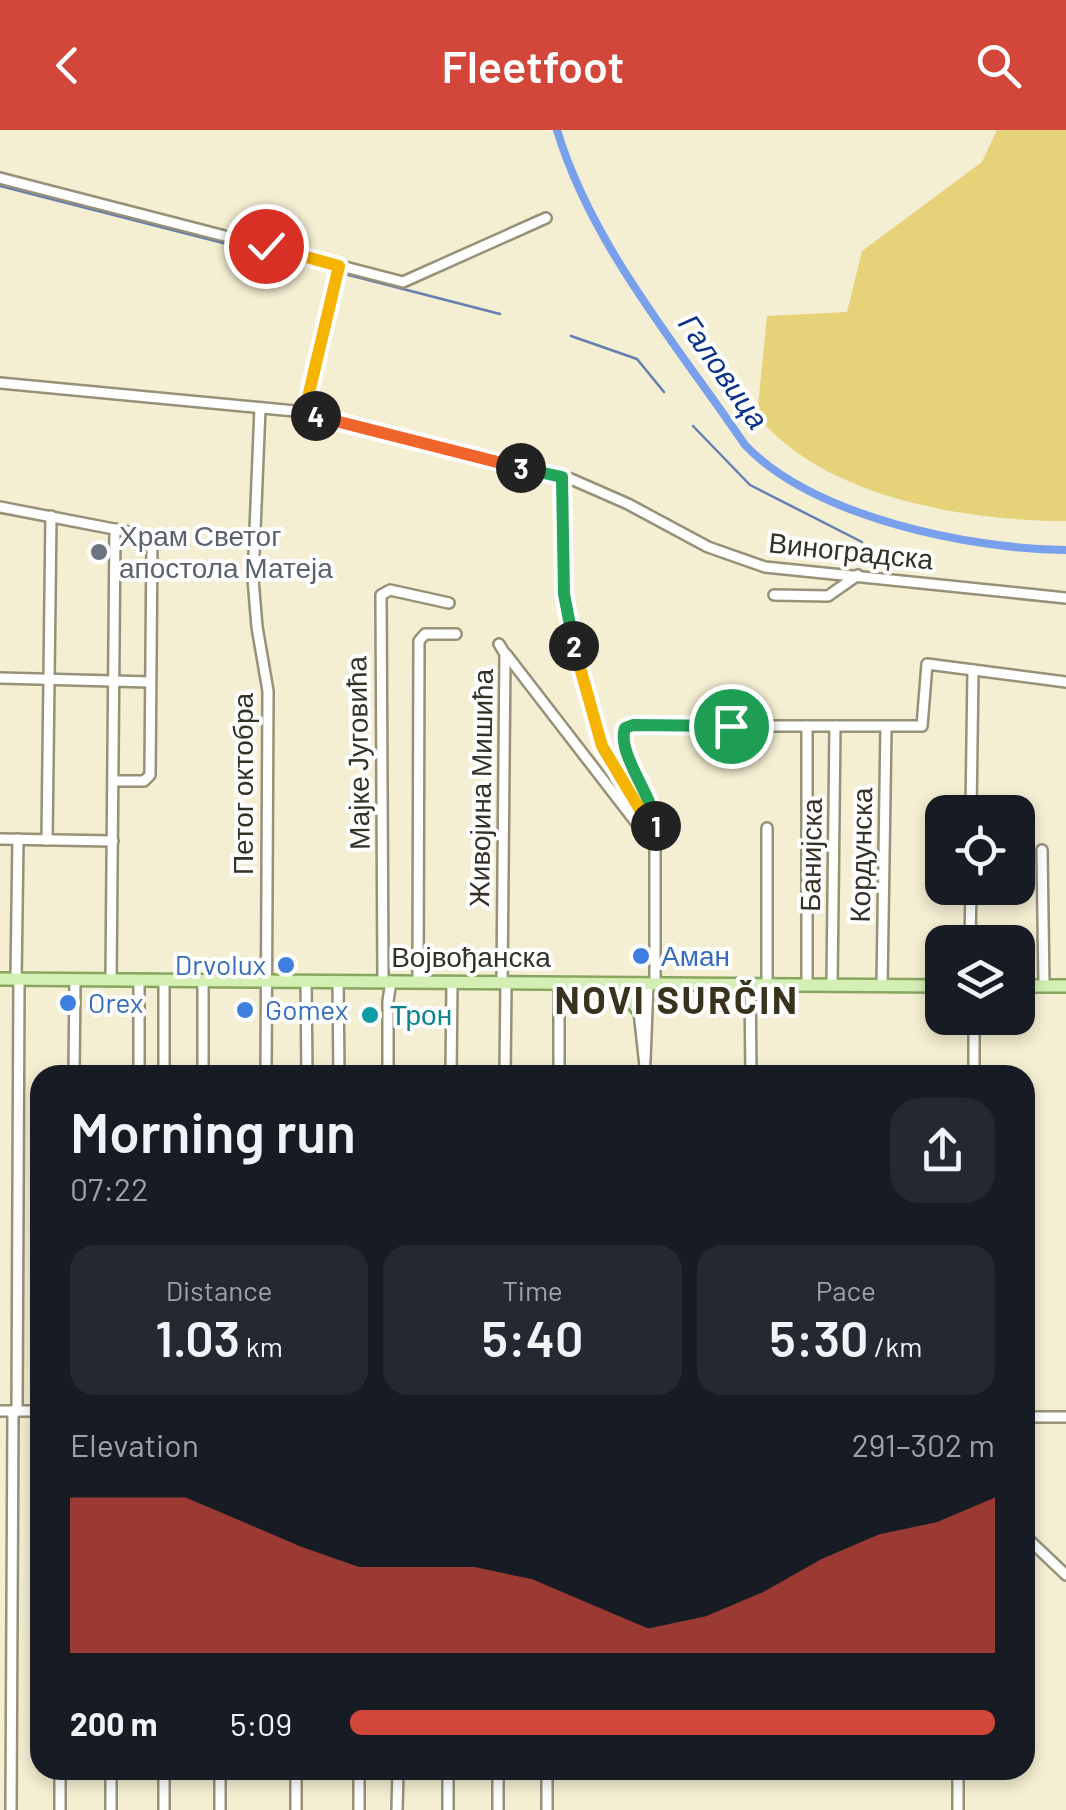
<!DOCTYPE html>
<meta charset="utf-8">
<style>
:root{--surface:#171b24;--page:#242831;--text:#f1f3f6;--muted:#9ea1a6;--accent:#d3463a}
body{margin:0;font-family:Barlow,sans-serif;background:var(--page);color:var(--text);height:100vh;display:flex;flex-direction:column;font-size:38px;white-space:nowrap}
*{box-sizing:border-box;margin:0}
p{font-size:32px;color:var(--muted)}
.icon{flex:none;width:55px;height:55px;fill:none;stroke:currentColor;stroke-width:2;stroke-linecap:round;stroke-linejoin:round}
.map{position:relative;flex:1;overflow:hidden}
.side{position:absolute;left:30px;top:935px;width:1005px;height:715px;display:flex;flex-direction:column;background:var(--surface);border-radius:30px;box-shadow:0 5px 15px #0003}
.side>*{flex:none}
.controls{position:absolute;left:925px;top:665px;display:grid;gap:20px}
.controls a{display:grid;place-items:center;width:110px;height:110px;border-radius:20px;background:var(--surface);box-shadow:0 5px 15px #0003;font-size:50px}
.pin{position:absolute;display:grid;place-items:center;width:85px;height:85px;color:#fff;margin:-42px;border:5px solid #fff;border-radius:50%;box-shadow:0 2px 10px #0007}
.km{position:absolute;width:50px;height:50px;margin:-25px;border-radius:50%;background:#222;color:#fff;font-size:28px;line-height:50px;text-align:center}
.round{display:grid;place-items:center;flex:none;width:105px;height:105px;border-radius:30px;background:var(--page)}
.summary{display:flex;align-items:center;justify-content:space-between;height:170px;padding:0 40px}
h1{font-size:55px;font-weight:600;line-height:75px}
.metrics{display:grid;grid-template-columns:repeat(3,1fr);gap:15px;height:170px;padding:10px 40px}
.metrics div{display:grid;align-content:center;border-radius:25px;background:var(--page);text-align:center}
.metrics b{font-size:50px;font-weight:600}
.metrics small{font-size:28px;font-weight:400}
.metrics p{font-size:28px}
.chart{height:280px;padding:20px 40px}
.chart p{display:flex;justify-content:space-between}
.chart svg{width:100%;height:180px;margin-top:10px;fill:var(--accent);opacity:.7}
ul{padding:0 40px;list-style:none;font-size:32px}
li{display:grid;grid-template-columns:160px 120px 1fr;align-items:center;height:75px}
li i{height:25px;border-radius:12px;background:var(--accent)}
header{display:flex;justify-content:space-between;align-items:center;height:130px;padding:0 40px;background:var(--accent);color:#fff;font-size:45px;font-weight:600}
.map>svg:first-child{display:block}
</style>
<header><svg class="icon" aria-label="back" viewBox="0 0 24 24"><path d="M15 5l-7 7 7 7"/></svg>Fleetfoot<svg class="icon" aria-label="search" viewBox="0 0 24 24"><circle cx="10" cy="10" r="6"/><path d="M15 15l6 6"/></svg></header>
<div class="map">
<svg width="1066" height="1680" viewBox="0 0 1066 1680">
<rect width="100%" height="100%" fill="#f4eed2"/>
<!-- green -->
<path fill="#e6d379" d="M997,0H1066V391C965,391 825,368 757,286L767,186L847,182L862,121L982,32Z"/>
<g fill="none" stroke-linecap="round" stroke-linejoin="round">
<!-- stream -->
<g stroke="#647fb1" stroke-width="2.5">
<polyline points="0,56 333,141"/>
<polyline points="341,143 500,184"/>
<polyline points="571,206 637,229 664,262"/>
<polyline points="693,296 750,355 862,412"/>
</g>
<!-- canal -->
<path stroke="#78a0ed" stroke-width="8" d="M557,0C592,116 677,215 745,315C814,387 969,419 1066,420"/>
<!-- minor casing -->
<g stroke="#969177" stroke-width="14">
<g id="minor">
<polyline points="0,48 403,152 546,88"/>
<polyline points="0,253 295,281 571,349 628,374 708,417 765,437 1066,468"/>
<polyline points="260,278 253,449 257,497 268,561 266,945"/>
<polyline points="304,283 339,136"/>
<polyline points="563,347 565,464 582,552 602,616 655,707 655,854"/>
<polyline points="0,377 145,405 152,410 150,645 144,651 113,651"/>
<polyline points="774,465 828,466 858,445"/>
<polyline points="499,514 505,524 502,852"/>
<polyline points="506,524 648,708 656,713"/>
<polyline points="0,548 150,552"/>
<polyline points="807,596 807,855"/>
<polyline points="971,682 973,540"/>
<polyline points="767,698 767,854"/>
<polyline points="654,703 654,681 623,613 623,601 628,596 922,596 927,534 1066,552"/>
<polyline points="0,709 113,711"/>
<polyline points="47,710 51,386"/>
<polyline points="1042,720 1044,856"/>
<polyline points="970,812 971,758"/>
<polyline points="16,849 18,709"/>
<polyline points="111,850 115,399"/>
<polyline points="306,851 307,945"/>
<polyline points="338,851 339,945"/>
<polyline points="383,851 381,465 390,460 449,473"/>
<polyline points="418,851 419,511 425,504 456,504"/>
<polyline points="636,854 646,945"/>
<polyline points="750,854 751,945"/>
<polyline points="832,855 835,596"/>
<polyline points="882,855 886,597"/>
<polyline points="645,930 648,854"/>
<polyline points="74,945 75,849"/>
<polyline points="139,945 139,850"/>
<polyline points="164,945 164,850"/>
<polyline points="203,945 203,850"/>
<polyline points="388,945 388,871 391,851"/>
<polyline points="451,945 452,852"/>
<polyline points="505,945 506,852"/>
<polyline points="559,945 559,853"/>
<polyline points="974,945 974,888"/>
<polyline points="0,1281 40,1281"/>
<polyline points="17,1281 19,849"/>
<polyline points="1025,1287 1066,1287"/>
<polyline points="1025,1406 1066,1445"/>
<polyline points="958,1679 958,1640"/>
<polyline points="11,1680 13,1281"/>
<polyline points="60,1680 60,1640"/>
<polyline points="111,1680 111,1640"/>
<polyline points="164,1680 164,1640"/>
<polyline points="220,1680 220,1640"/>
<polyline points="296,1680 296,1640"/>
<polyline points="359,1680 359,1640"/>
<polyline points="397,1680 398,1640"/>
<polyline points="448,1680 448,1640"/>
<polyline points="498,1680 498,1640"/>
<polyline points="547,1680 547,1640"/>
</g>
</g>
<!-- major casing -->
<g stroke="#88a660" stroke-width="16">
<g id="major">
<polyline points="0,849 942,856"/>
<polyline points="1018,856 1066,856"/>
<polyline points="610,857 627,866 637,879"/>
</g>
</g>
<!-- minor -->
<use href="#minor" stroke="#fff" stroke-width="9"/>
<!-- major -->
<use href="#major" stroke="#d3efb3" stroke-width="11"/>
</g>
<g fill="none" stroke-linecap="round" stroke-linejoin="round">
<!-- split-1 casing -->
<g stroke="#fff" stroke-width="20">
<path id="split-1" d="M656,696C654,667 616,623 625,598L633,595L731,596"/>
</g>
<!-- split-2 casing -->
<g stroke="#fff" stroke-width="20">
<polyline id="split-2" points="574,516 602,616 654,703 656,696"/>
</g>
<!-- split-3 casing -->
<g stroke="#fff" stroke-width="20">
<polyline id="split-3" points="521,338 562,347 564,464 574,516"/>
</g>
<!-- split-4 casing -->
<g stroke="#fff" stroke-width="20">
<polyline id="split-4" points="316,286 521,338"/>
</g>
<!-- split-5 casing -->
<g stroke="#fff" stroke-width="20">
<polyline id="split-5" points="266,116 339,136 304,284 316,286"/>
</g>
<!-- split-1 -->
<use href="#split-1" stroke="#22a559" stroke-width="12"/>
<!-- split-2 -->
<use href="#split-2" stroke="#f5b400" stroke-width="12"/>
<!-- split-3 -->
<use href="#split-3" stroke="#22a559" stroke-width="12"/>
<!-- split-4 -->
<use href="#split-4" stroke="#f0652b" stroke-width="12"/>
<!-- split-5 -->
<use href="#split-5" stroke="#f5b400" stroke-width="12"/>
</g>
<!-- markers -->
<circle fill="#6b7280" stroke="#fff" stroke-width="4" cx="99" cy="422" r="10"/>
<g fill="#3f7fe0" stroke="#fff" stroke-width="4">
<circle cx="641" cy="826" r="10"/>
<circle cx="286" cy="835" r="10"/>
<circle cx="68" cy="873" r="10"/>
<circle cx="245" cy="880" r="10"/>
</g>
<circle fill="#0f9aa8" stroke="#fff" stroke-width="4" cx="370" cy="885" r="10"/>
<g text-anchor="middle" stroke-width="8" stroke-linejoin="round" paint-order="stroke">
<!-- worship labels -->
<g font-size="28" fill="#5b616d" stroke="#fff" text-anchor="start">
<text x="119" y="416">Храм Светог<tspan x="119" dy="32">апостола Матеја</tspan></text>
</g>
<!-- street labels -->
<g font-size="28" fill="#343126" stroke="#fff">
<text transform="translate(851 421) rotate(6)" y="10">Виноградска</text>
<text transform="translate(358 623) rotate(-91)" y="10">Мајке Југовића</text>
<text transform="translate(243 654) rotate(-90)" y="10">Петог октобра</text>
<text transform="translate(481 658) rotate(-89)" y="10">Живојина Мишића</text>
<text transform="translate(811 725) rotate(-89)" y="10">Банијска</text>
<text transform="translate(861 725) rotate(-89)" y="10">Кордунска</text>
<text x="471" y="837">Војвођанска</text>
</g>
<!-- shop labels -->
<g font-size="28" fill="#366cbe" stroke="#fff" text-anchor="start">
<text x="661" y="836">Аман</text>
<text x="266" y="845" text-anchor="end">Drvolux</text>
<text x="88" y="883">Orex</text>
<text x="265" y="890">Gomex</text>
</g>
<!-- culture labels -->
<g font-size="28" fill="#0d838f" stroke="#fff" text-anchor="start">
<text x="390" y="895">Трон</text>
</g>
<!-- water labels -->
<g font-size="30" font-style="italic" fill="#093189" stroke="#fff">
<text transform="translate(723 242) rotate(55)" y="10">Галовица</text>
</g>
<!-- district labels -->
<g font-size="38" font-weight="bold" letter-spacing="2.5" fill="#38331c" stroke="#fff">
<text x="677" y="884">NOVI SURČIN</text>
</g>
</g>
</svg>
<div class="controls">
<a><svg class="icon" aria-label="locate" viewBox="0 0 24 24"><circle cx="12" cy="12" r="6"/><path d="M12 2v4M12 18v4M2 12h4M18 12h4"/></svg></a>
<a><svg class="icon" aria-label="layers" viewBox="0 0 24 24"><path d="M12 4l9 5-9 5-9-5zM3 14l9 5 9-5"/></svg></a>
</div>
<div class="pin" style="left:731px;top:596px;background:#1e9e55"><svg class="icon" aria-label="arrive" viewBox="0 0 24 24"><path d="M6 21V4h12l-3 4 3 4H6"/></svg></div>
<div class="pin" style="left:266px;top:116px;background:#d93025"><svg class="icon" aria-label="check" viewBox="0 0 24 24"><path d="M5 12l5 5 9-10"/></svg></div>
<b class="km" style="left:656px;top:696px">1</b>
<b class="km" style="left:574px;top:516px">2</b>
<b class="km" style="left:521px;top:338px">3</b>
<b class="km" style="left:316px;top:286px">4</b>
<section class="side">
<div class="summary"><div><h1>Morning run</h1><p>07:22</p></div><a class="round"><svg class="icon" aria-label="share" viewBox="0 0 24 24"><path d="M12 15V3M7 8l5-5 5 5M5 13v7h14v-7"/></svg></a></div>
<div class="metrics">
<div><p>Distance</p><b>1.03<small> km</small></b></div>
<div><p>Time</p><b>5:40</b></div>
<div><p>Pace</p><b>5:30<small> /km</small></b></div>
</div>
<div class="chart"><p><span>Elevation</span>291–302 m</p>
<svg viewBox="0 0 160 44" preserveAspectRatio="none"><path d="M0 44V6L10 6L20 6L30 12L40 18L50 23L60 23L70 23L80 26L90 32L100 38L110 35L120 29L130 21L140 15L150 12L160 6V44z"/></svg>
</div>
<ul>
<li><b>200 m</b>5:09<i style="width:100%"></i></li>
</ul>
</section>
</div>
